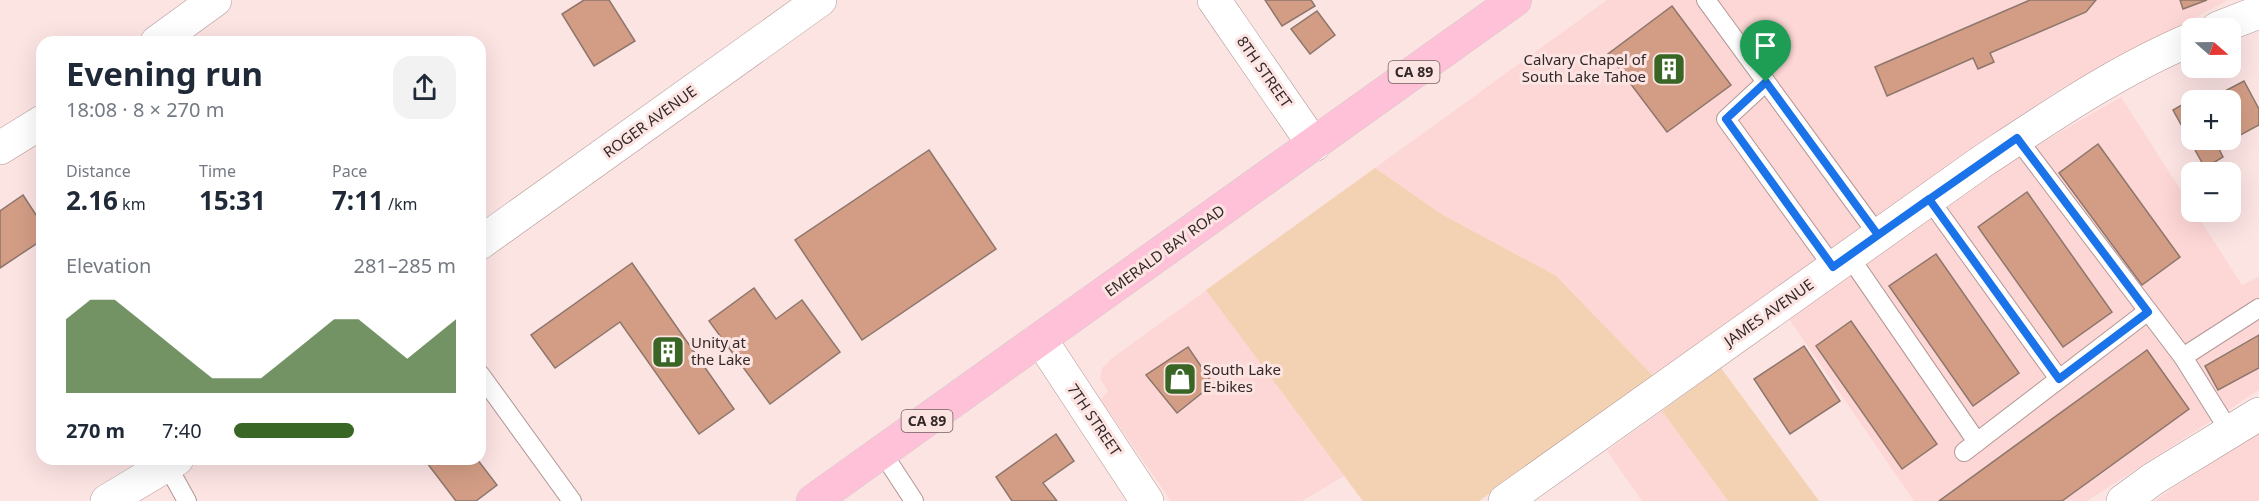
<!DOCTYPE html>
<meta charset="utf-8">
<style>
:root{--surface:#fff;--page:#f2f2f3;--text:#1f2937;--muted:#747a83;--accent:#396625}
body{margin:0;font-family:"Noto Sans",sans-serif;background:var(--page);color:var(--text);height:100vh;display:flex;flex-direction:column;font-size:22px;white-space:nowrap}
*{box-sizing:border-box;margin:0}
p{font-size:20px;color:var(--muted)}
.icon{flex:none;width:33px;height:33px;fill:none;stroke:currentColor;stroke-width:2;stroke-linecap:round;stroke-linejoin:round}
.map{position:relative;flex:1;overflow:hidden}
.sheet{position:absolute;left:36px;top:36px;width:450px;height:429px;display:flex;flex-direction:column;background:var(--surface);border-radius:18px;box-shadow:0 6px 24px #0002}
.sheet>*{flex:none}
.needle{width:39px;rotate:110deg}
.buttons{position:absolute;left:2181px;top:18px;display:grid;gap:12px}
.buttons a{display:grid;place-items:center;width:60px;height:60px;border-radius:12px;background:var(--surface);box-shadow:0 6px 24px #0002;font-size:30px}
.pin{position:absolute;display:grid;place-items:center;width:51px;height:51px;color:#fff;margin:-62px -26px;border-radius:50% 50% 50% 0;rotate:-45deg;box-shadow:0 0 6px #0007}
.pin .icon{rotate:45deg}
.round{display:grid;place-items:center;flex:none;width:63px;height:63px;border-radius:18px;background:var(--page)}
.head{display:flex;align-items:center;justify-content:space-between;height:102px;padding:0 30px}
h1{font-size:33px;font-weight:700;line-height:45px}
.stats{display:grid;grid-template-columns:repeat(3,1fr);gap:9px;height:102px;padding:6px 30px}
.stats div{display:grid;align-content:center}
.stats b{font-size:26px;font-weight:700}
.stats small{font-size:16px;font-weight:400}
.stats p{font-size:16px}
.chart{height:168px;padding:12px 30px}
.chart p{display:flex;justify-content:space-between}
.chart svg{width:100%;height:108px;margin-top:6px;fill:var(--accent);opacity:.7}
ul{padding:0 30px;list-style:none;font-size:20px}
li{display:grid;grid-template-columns:96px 72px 1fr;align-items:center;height:45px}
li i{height:15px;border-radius:8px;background:var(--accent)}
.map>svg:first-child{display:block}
</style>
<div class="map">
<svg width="2259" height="501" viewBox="0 0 2259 501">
<rect width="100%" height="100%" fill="#fce4e3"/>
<!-- built -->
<g fill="#fdd7d5">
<polygon points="1607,0 2228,0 2062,88 1990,136 1479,501 1363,501 1344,476 1302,501 1171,501 1101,400 1108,391 1100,379 1102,368 1111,359"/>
<polygon points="2121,97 2191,206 2192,212 2195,212 2242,285 2259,277 2259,390 2087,501 1914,501 1789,319 1991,175 2048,139"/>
<polygon points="1662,411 1728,501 1642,501 1607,451"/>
<polygon points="2259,432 2259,501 2155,501 2167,492"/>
</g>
<!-- green -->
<g fill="#f2d2b2">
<polygon points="1375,168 1441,214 1556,276 1653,376 1479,501 1363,501 1206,290"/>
<polygon points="1721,368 1819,501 1728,501 1662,411"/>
</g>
<!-- building -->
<g fill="#d39d85" stroke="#8d766c" stroke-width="1.5">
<polygon points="584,0 609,0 635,41 594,66 562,14"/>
<polygon points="1265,0 1311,0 1315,6 1282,26"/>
<polygon points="2030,0 2096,0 2086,12 1990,53 1994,62 1978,69 1973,58 1887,96 1875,67"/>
<polygon points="2180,0 2207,0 2183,9"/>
<polygon points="1672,6 1731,85 1667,132 1608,54"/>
<polygon points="1317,11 1335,35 1310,54 1291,29"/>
<polygon points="2244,81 2259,109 2259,125 2218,147 2223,157 2205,168 2173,110 2201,94 2202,100 2192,100 2192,140 2230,140 2230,100 2208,100"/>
<polygon points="2098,144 2180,257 2142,285 2059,173"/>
<polygon points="929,150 996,249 862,340 795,240"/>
<polygon points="2027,192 2112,312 2063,347 1978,227"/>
<polygon points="23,195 42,224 42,240 0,268 0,211"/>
<polygon points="1936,254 2019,373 1973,406 1889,286"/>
<polygon points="632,263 734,409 699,434 620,322 555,368 531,335"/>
<polygon points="754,288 776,319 802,300 840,352 770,404 709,321"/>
<polygon points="1851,321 1937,444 1902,469 1816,346"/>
<polygon points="2259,335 2259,368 2218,390 2205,366"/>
<polygon points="1804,346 1840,401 1790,434 1754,379"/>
<polygon points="1188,347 1213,384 1177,413 1146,375"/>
<polygon points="2147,350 2189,409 2062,501 1939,501"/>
<polygon points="1056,434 1074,461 1043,483 1057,501 1012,501 996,477"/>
<polygon points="424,459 477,459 497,485 476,501 456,501"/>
</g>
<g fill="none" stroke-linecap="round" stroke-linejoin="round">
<!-- lane casing -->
<g stroke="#b29796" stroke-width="20">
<g id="lane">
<polyline points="1706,0 1878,235"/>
<polyline points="1766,82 1726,119 1833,267"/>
<polyline points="2017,138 2183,357"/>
<polyline points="1929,199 2059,379"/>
<polyline points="1849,256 1977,442"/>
<polyline points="480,374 572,501"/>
<polyline points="2230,432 2183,357 2259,308"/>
<polyline points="882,452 914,501"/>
<polyline points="1964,452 2148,311"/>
<polyline points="167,465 187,501"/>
</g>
</g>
<!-- street casing -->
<g stroke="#b29796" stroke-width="34">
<g id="street">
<polyline points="1214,0 1314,145"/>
<polyline points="2218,28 2259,12"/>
<polyline points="157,42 215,0"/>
<polyline points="0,148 42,122"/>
<polyline points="480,243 820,0"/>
<polyline points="1041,340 1147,501"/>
<polyline points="107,501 177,459"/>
<path d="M1505,501L1980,163C2048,118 2116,71 2192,39"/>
<polyline points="2123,501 2153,479 2259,414"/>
</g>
</g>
<!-- primary casing -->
<g stroke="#cecccb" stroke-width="34">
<polyline id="primary" points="813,501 1515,0"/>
</g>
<!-- lane -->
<use href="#lane" stroke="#fff" stroke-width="18"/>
<!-- street -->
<use href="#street" stroke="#fff" stroke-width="33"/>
<!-- primary -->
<use href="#primary" stroke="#ffc1d7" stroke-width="33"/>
</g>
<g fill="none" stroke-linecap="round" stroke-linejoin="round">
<!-- route casing -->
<g stroke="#fff" stroke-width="12">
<polyline id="route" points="1766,82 1878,235 2017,138 2148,312 2059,379 1929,199 1833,267 1726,119 1766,82"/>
</g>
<!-- route -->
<use href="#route" stroke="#1a73e8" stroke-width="8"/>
</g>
<!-- icons -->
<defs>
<g id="building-square" transform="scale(1.725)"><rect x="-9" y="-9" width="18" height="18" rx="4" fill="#396625" stroke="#fce4e3"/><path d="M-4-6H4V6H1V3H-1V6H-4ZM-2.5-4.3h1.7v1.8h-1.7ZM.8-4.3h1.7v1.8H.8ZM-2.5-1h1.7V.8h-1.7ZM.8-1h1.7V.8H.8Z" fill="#fff"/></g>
<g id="shop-square" transform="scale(1.725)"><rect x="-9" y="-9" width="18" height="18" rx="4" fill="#396625" stroke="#fce4e3"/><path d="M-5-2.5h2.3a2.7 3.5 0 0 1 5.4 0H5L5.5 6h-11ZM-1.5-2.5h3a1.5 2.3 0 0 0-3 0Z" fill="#fff"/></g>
</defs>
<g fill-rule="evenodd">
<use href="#building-square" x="1669" y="69"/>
<use href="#building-square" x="668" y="352"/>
<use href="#shop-square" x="1180" y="379"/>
</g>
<g text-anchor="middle" stroke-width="6" stroke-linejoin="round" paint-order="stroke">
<!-- shield labels -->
<g fill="#fce4e3" stroke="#6f6160" stroke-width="1.5">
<rect x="1388.5" y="61" width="51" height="22" rx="4.5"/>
<rect x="901.5" y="410" width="51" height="22" rx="4.5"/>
</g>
<g font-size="14" font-weight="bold" fill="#332928">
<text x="1414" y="77">CA 89</text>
<text x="927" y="426">CA 89</text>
</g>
<!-- poi labels -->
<g font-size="15" fill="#332928" stroke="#fce4e3" text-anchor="start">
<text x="1646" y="65" text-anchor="end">Calvary Chapel of<tspan x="1646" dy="17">South Lake Tahoe</tspan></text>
<text x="691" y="348">Unity at<tspan x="691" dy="17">the Lake</tspan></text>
<text x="1203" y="375">South Lake<tspan x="1203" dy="17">E-bikes</tspan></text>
</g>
<!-- street labels -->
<g font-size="15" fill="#332928" stroke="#fce4e3">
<text transform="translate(1264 72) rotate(55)" y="5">8TH STREET</text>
<text transform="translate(650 122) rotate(-36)" y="5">ROGER AVENUE</text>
<text transform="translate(1165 251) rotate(-36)" y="5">EMERALD BAY ROAD</text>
<text transform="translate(1769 313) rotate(-35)" y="5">JAMES AVENUE</text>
<text transform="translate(1094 420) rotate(56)" y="5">7TH STREET</text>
</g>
</g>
</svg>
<div class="buttons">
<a><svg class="needle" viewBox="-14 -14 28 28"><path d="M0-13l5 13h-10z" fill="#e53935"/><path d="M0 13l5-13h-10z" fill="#747a83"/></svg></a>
<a>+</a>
<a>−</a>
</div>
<div class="pin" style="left:1766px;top:82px;background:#1e9e55"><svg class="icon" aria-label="arrive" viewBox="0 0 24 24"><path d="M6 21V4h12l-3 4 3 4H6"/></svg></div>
<section class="sheet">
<div class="head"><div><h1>Evening run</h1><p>18:08 · 8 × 270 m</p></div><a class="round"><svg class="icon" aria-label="share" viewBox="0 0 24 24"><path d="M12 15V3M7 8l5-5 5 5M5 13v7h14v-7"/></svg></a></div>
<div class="stats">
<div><p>Distance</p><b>2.16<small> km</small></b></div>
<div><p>Time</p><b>15:31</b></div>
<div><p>Pace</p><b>7:11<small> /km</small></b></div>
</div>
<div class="chart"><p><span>Elevation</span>281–285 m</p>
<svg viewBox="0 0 160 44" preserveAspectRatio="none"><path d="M0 44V14L10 6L20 6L30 14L40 22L50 30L60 38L70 38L80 38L90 30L100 22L110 14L120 14L130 22L140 30L150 22L160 14V44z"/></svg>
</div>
<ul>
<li><b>270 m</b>7:40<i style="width:54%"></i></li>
</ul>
</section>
</div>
